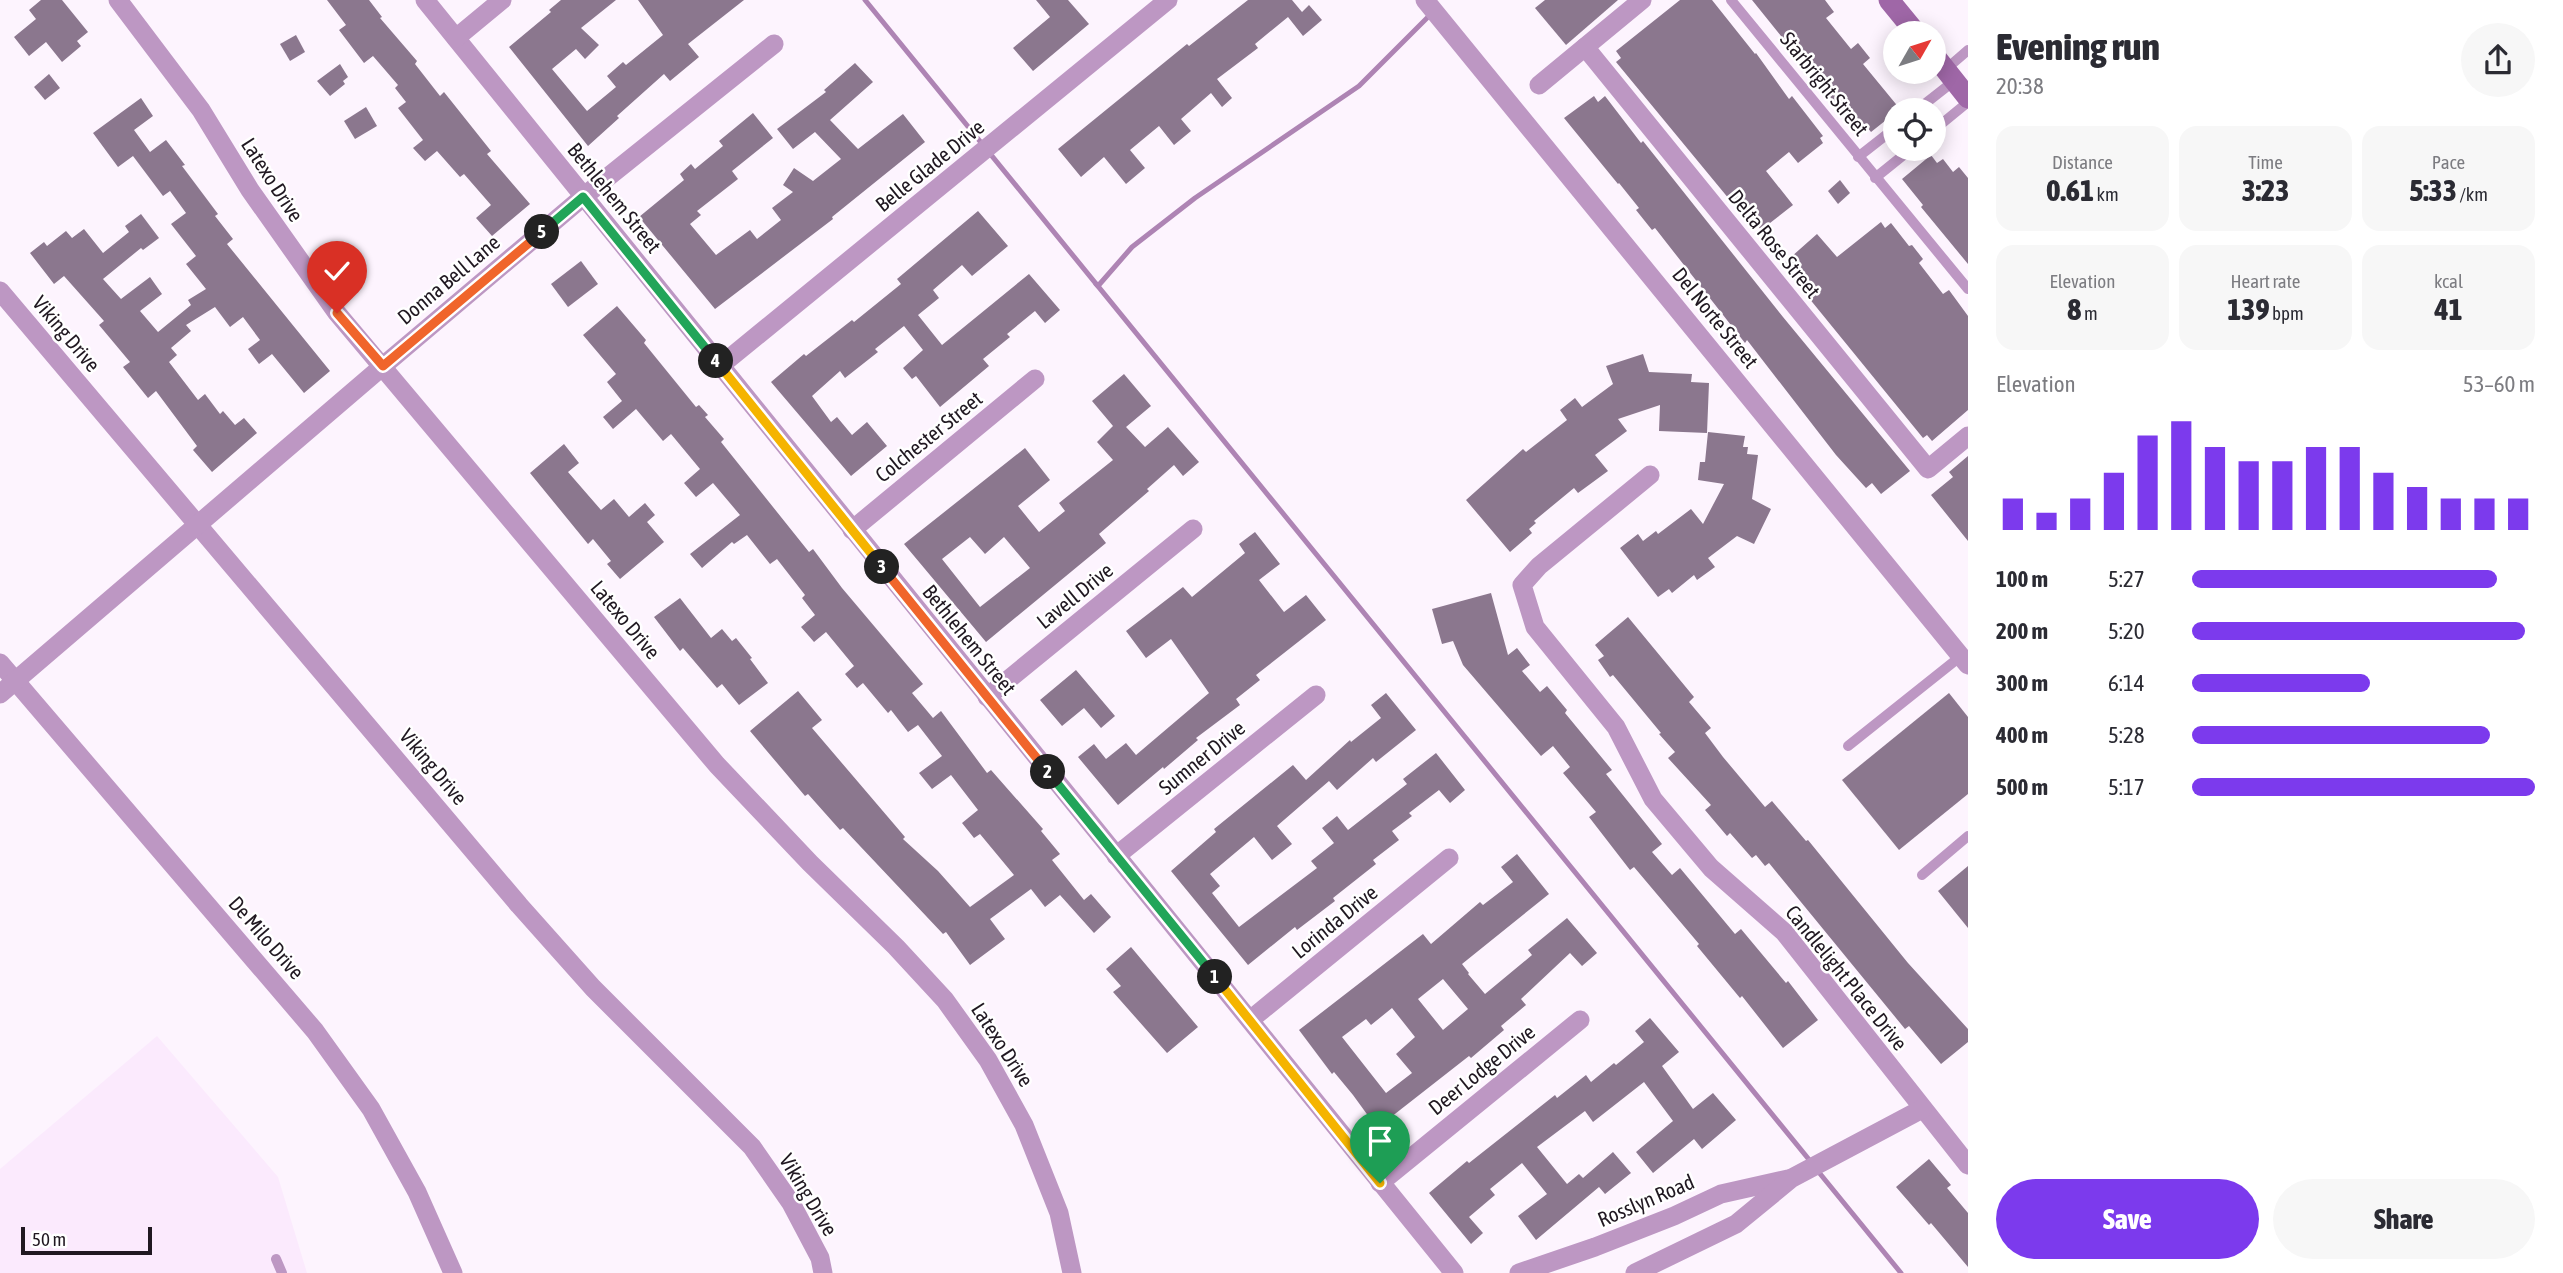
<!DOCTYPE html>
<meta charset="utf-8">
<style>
:root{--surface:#fff;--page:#f7f7f7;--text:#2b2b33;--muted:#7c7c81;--accent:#7c3aed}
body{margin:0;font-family:"Asap Condensed",sans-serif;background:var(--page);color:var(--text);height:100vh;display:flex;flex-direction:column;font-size:26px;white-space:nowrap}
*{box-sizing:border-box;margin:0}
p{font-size:23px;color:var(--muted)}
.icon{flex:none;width:38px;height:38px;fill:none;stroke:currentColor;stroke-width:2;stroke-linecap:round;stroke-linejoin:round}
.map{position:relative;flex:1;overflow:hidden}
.drawer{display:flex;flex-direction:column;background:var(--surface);width:595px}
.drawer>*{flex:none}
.needle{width:46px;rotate:51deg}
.buttons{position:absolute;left:1883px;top:21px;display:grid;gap:14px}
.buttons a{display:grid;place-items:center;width:63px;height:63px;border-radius:50%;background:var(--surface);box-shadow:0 4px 18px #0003;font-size:35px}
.scale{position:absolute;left:21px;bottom:18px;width:131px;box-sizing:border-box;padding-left:7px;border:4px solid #201821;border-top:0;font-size:19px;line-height:24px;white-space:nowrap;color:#201821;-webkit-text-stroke:5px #fff;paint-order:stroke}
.pin{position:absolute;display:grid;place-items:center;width:60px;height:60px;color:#fff;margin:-72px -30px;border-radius:50% 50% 50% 0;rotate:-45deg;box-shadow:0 0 7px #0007}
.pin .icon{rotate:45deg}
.km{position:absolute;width:35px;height:35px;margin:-18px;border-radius:50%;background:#222;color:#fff;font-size:19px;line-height:35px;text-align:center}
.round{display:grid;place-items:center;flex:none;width:74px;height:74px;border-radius:37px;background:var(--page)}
.headline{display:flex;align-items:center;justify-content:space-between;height:119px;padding:0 28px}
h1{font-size:38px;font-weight:800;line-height:52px}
.stats{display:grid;grid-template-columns:repeat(3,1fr);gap:10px;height:119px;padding:7px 28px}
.stats div{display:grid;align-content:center;border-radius:18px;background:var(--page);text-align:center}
.stats b{font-size:30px;font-weight:800}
.stats small{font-size:19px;font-weight:400}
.stats p{font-size:19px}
.chart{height:196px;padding:14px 28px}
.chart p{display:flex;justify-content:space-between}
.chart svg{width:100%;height:126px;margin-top:7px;stroke:var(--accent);stroke-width:6}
.action{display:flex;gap:14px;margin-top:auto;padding:14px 28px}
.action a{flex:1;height:80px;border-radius:42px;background:var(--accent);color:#fff;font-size:28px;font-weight:800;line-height:80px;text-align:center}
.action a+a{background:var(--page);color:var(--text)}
ul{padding:0 28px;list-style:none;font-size:23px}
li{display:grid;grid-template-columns:112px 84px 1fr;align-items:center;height:52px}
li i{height:18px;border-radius:9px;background:var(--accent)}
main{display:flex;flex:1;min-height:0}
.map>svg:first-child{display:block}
</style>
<main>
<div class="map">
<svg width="1968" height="1273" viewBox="0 0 1968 1273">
<rect width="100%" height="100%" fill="#fdf4fe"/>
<!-- built -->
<polygon fill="#fbeafd" points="157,1036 278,1177 307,1273 0,1273 0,1169"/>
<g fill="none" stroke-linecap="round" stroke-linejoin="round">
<!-- stream -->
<g stroke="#ae84b4" stroke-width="5">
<polyline points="865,0 1811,1162"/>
<polyline points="1096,284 1098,286 1132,247 1195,198 1359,86 1431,14"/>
<polyline points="1817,1170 1901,1273"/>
</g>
</g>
<!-- building -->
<g fill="#8b778e" fill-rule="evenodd">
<polygon points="41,0 62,0 88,32 77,41 81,46 62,62 46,42 29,56 14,37 36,19 29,10"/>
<polygon points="327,0 369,0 382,17 380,18 417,61 415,64 440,96 444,92 491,151 487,154 530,204 492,236 476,218 491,205 464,174 460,177 437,151 425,161 413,148 423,140 398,108 406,102 395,88 398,85 373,56 364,63 339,30 346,25"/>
<polygon points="561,0 616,0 581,28 599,45 585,59 576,49 552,69 587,111 616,87 607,76 623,62 626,65 663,35 638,0 744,0 688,44 699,57 670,81 664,74 617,116 619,118 588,146 509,47 551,12 549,10"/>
<polygon points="1036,0 1068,0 1089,24 1033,71 1013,48 1050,17"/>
<polygon points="1248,0 1292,0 1302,12 1309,5 1322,20 1303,36 1288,17 1255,44 1258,48 1217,79 1232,98 1222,107 1211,93 1181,119 1191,131 1174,145 1159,126 1130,150 1145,168 1126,184 1104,157 1081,177 1058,149 1187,44 1189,46"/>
<polygon points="1545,0 1618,0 1566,45 1535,8"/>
<polygon points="1680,0 1712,0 1755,54 1756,53 1789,99 1792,96 1823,136 1820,138 1823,143 1798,163 1789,152 1766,171 1793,205 1761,230 1757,225 1753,228 1616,62 1621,58 1616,51"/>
<polygon points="1752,0 1825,0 1834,12 1826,18 1851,49 1858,43 1870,58 1863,64 1900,109 1895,110 1895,113 1871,132 1867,127 1859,133"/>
<polygon points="296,35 305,52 290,61 280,44"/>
<polygon points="855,63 873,82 830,120 858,149 903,114 925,142 832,217 833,219 715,309 639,217 684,180 680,174 691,164 695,169 723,146 719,141 753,113 773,138 732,171 738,179 697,211 701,215 690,224 716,255 750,230 757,239 781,220 772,208 793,192 783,185 794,168 813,181 841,159 815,132 793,149 777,129 826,92 824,90"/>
<polygon points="340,64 348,77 343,81 345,84 330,96 317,81"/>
<polygon points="49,74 60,88 45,100 34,87"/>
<polygon points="1594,96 1598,102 1605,96 1641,143 1643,141 1783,317 1910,471 1881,494 1872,483 1866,488 1836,455 1747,340 1745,343 1655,228 1652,230 1636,210 1639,208 1619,183 1618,184 1564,118"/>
<polygon points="141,98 153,116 134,130 150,152 166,140 185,165 182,166 218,214 215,216 233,239 227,244 330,371 304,393 272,354 259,364 248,349 260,340 243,317 230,327 215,307 186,325 191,331 171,348 177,355 169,362 198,400 205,394 220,414 223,411 235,425 244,418 257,433 212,472 193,450 197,446 156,391 148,398 123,367 130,362 99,325 104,321 64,276 54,284 30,253 44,242 47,246 66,231 72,238 84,229 103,253 129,232 125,226 141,214 159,238 143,250 141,248 103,279 121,299 150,277 162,294 140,311 158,332 191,305 188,300 206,289 186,264 196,256 171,224 186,213 170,191 163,196 133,156 118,167 93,133"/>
<polygon points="366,107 377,126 355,139 344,121"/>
<polygon points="1931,155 1937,163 1943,159 1953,172 1959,167 1968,178 1968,264 1921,207 1923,205 1902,179"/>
<polygon points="1840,180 1850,193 1838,204 1828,191"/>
<polygon points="978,211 1008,246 972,276 962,265 933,290 939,298 918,315 942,345 1029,274 1060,310 1045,323 1035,311 1007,334 1010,337 983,359 989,366 940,407 916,376 912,379 903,368 923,350 904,326 875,349 878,352 845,378 840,371 812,396 831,422 837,417 852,435 867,422 887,446 851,476 771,382 804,354 806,356 852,320 854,322 901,284 897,279"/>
<polygon points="1881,222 1885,228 1891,223 1909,246 1912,245 1923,259 1919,263 1943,294 1949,290 1968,316 1968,410 1932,441 1927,435 1923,438 1782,265 1817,234 1837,257"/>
<polygon points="581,261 598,284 568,307 551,284"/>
<polygon points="617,306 646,340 644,343 696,407 699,405 708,415 705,417 724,439 721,442 809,552 813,549 842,588 923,684 912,693 933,718 941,711 987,773 991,770 1043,829 1041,831 1060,854 1052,860 1084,900 1091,894 1111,917 1094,933 1060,895 1045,907 1031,889 990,919 1005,939 970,965 946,932 943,934 843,828 840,830 808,794 805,796 750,731 798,691 822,720 812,728 905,837 903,839 938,871 970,907 1014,875 980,834 974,838 962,823 978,810 951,775 932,789 919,773 942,756 918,725 908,732 891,710 888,713 863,683 857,688 845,674 854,666 826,632 814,642 801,627 815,615 802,598 805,595 777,559 770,564 747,535 734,544 732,542 702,568 690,554 740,515 713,483 696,497 684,483 700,469 671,434 663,441 636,409 613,429 603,417 622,401 607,382 616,374 583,335"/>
<polygon points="1643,354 1649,372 1692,374 1691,382 1709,383 1707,433 1659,431 1660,405 1618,419 1627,431 1595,455 1608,471 1578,493 1574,488 1534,521 1536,523 1529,529 1532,533 1510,552 1466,500 1523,449 1526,452 1567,420 1560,410 1575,398 1582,407 1613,384 1606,366"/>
<path d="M1124,374L1151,406L1126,427L1145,447L1168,427L1199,462L1183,476L1174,465L1147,489L1149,491L1099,534L1106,543L986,642L904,544L1025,448L1050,480L1018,506L1039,532L1065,511L1059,503L1113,460L1097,442L1113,426L1092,401ZM970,537L985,554L1004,537L1030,568L980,607L942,559Z"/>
<polygon points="1708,432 1745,436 1743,447 1748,447 1747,454 1758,455 1752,499 1771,509 1754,544 1737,536 1708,558 1715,567 1697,580 1694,575 1672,593 1669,589 1658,597 1620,548 1638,534 1643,541 1656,531 1658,534 1691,509 1703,524 1724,484 1698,480 1700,462 1705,462"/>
<polygon points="564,444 579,463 568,472 601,510 614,499 629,517 645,503 655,515 647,522 664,542 620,579 607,564 611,561 593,539 588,544 530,473"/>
<polygon points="1968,456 1968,541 1931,495 1953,477 1949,472"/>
<polygon points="1255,532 1280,564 1259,580 1284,612 1306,595 1326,620 1256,675 1260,680 1236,699 1240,705 1196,738 1198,740 1164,769 1163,767 1118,805 1078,757 1094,744 1106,759 1126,743 1136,755 1209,693 1171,639 1146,658 1126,631 1183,587 1192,597 1245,553 1239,544"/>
<polygon points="1491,593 1508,655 1517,648 1530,665 1522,671 1540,692 1547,686 1567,710 1565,713 1612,770 1606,774 1662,844 1652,852 1672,875 1680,868 1735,934 1741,929 1786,983 1788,981 1818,1020 1783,1048 1742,996 1740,998 1697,946 1699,944 1634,867 1630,870 1589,817 1596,812 1563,773 1570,767 1553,746 1541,756 1463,665 1453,641 1442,644 1432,609"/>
<polygon points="680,598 711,638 722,629 732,641 736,638 752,658 750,659 768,683 739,705 722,684 717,688 683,648 680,651 654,617"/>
<polygon points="1628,617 1694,697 1689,702 1711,728 1705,733 1723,757 1765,807 1772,801 1806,841 1808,840 1908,963 1968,1029 1968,1042 1941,1064 1909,1026 1905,1029 1769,863 1765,866 1756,855 1752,858 1730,833 1727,836 1705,810 1711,805 1668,758 1675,752 1659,734 1661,733 1613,675 1610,677 1598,660 1604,656 1595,645"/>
<polygon points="1076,670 1115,716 1101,728 1084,708 1062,726 1040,700"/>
<polygon points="1386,693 1416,730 1376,762 1373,758 1337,790 1329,781 1277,826 1292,844 1272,860 1254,837 1210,874 1220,886 1212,893 1239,927 1317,868 1311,861 1334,843 1322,828 1337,816 1348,830 1407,784 1403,779 1436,753 1465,790 1450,803 1439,790 1409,813 1412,816 1392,831 1399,840 1373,860 1376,864 1333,898 1335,901 1297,930 1295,927 1248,965 1171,871 1216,832 1214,829 1293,765 1306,780 1350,740 1351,742 1381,718 1371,705"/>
<polygon points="1949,693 1968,717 1968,794 1899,850 1842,780"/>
<path d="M1517,854L1549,894L1462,964L1469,973L1468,974L1485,994L1532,955L1528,950L1567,918L1597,953L1582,966L1570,953L1521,999L1526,1005L1501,1026L1504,1030L1471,1058L1469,1056L1377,1128L1353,1095L1334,1072L1332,1074L1299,1030L1423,934L1431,944L1480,902L1483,905L1513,882L1501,867ZM1443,979L1468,1009L1443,1030L1418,999ZM1392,1008L1415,1037L1396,1054L1412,1073L1386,1093L1342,1037L1366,1019L1371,1025Z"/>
<polygon points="1968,866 1968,928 1938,891"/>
<polygon points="1131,947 1198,1027 1167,1053 1113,992 1121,986 1106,969"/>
<polygon points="1650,1018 1679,1052 1662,1066 1693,1109 1713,1093 1736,1120 1702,1149 1694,1139 1653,1173 1636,1152 1673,1121 1644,1082 1593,1122 1585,1111 1537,1147 1567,1184 1579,1174 1583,1178 1613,1152 1631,1173 1605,1194 1599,1187 1536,1240 1518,1216 1547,1194 1522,1163 1490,1189 1495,1195 1469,1217 1483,1233 1471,1244 1429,1193 1467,1161 1469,1163 1555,1095 1557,1098 1586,1075 1591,1082 1614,1063 1616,1065 1644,1042 1635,1031"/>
<polygon points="1929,1159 1951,1185 1947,1188 1968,1213 1968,1267 1931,1223 1929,1225 1896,1187"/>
</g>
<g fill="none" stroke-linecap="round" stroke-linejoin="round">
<!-- lane -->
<g stroke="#bd97c3" stroke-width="10">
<polyline points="1731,0 1968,289"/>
<polyline points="1945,70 1968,50"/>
<polyline points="1917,110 1954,81"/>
<polyline points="1934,130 1968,102"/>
<polyline points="1858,157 1895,128"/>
<polyline points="1875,178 1911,149"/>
<polyline points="1848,746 1961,656"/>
<polyline points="1922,875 1968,836"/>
<polyline points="276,1259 282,1273"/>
</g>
<!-- street -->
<g stroke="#bd97c3" stroke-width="19">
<polyline points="118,0 201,110 250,190 337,313 717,765 810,863 896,947 945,1000 988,1060 1024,1125 1059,1213 1072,1273"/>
<polyline points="425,0 1454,1273"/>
<polyline points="1425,0 1968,665"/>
<polyline points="456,38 502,0"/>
<polyline points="1585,47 1928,469 1968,436"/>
<polyline points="1539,85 1642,0"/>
<polyline points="0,291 519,905 593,988 752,1147 791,1203 820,1258 823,1273"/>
<polyline points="720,366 1168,0"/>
<polyline points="1650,475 1539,566 1522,585 1535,627 1616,727 1653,799 1711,868 1784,932 1968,1165"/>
<polyline points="852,530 1035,379"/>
<polyline points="0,663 315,1031 371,1109 417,1192 453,1273"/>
<polyline points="0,694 383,366 583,197 774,44"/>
<polyline points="987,697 1193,529"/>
<polyline points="1116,856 1316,695"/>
<polyline points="1250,1020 1449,858"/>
<polyline points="1380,1183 1580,1020"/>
<polyline points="1519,1273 1595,1247 1674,1216 1721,1194 1788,1179"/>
<polyline points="1635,1273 1736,1224 1792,1178 1922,1109"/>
</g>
<!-- secondary -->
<g stroke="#9f67a7" stroke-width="21">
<polyline points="1889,0 1916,33"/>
<polyline points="1934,55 1968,98"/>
</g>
</g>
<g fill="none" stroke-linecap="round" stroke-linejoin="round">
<!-- split-1 casing -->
<g stroke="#fff" stroke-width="14">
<polyline id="split-1" points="1215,977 1380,1183"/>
</g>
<!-- split-2 casing -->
<g stroke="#fff" stroke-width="14">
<polyline id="split-2" points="1048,772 1215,977"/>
</g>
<!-- split-3 casing -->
<g stroke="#fff" stroke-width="14">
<polyline id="split-3" points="882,567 1048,772"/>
</g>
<!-- split-4 casing -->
<g stroke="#fff" stroke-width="14">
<polyline id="split-4" points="716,361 882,567"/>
</g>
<!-- split-5 casing -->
<g stroke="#fff" stroke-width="14">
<polyline id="split-5" points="542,232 583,197 716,361"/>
</g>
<!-- split-6 casing -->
<g stroke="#fff" stroke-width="14">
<polyline id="split-6" points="337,313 383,366 542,232"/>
</g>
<!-- split-1 -->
<use href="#split-1" stroke="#f5b400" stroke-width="9"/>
<!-- split-2 -->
<use href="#split-2" stroke="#22a559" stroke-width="9"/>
<!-- split-3 -->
<use href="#split-3" stroke="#f0652b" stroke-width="9"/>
<!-- split-4 -->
<use href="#split-4" stroke="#f5b400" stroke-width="9"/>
<!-- split-5 -->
<use href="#split-5" stroke="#22a559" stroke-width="9"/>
<!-- split-6 -->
<use href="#split-6" stroke="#f0652b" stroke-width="9"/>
</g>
<g text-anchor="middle" stroke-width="5" stroke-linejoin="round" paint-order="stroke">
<!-- street labels -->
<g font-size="21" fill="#201821" stroke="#fff">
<text transform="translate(1824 84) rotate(51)" y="7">Starbright Street</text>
<text transform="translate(930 166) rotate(-39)" y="7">Belle Glade Drive</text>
<text transform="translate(272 180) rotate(57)" y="7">Latexo Drive</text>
<text transform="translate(614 198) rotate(51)" y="7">Bethlehem Street</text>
<text transform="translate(1774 244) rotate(51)" y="7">Delta Rose Street</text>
<text transform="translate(449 280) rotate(-40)" y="7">Donna Bell Lane</text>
<text transform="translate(1715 318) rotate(51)" y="7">Del Norte Street</text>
<text transform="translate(66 334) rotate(50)" y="7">Viking Drive</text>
<text transform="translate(929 437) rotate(-39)" y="7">Colchester Street</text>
<text transform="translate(1075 596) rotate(-39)" y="7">Lavell Drive</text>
<text transform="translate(625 620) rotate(50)" y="7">Latexo Drive</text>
<text transform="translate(969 640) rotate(51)" y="7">Bethlehem Street</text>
<text transform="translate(1202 758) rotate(-39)" y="7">Sumner Drive</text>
<text transform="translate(433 767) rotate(50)" y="7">Viking Drive</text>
<text transform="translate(1335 922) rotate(-39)" y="7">Lorinda Drive</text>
<text transform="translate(266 938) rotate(49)" y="7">De Milo Drive</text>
<text transform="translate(1846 978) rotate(51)" y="7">Candlelight Place Drive</text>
<text transform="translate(1002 1045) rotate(57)" y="7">Latexo Drive</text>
<text transform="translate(1482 1070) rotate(-39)" y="7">Deer Lodge Drive</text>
<text transform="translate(808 1195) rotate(59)" y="7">Viking Drive</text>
<text transform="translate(1646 1201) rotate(-23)" y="7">Rosslyn Road</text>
</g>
</g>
</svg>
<div class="buttons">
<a><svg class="needle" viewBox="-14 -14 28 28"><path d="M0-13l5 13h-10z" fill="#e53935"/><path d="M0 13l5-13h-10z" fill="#7c7c81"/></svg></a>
<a><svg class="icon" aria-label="locate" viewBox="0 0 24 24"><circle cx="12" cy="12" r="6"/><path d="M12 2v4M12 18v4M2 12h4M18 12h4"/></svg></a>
</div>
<div class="scale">50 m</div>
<div class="pin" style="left:1380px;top:1183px;background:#1e9e55"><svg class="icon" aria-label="arrive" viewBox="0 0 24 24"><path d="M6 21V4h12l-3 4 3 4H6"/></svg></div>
<div class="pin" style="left:337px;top:313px;background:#d93025"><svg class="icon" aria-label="check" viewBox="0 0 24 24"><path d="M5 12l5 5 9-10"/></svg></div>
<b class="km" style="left:1215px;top:977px">1</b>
<b class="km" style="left:1048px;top:772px">2</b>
<b class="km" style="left:882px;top:567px">3</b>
<b class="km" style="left:716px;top:361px">4</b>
<b class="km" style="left:542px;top:232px">5</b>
</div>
<section class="drawer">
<div class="headline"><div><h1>Evening run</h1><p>20:38</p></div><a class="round"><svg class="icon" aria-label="share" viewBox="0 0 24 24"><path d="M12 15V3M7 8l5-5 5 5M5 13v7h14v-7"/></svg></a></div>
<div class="stats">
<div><p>Distance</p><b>0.61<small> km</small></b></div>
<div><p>Time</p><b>3:23</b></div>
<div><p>Pace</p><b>5:33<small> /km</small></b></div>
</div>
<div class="stats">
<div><p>Elevation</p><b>8<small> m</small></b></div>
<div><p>Heart rate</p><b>139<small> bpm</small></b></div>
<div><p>kcal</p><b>41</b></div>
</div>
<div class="chart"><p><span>Elevation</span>53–60 m</p>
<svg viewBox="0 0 160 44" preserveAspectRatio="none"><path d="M5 44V33M15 44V38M25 44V33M35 44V24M45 44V11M55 44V6M65 44V15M75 44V20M85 44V20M95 44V15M105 44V15M115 44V24M125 44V29M135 44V33M145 44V33M155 44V33"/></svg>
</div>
<ul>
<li><b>100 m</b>5:27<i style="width:89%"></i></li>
<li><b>200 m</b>5:20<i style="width:97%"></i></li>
<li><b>300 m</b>6:14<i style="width:52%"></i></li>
<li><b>400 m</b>5:28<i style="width:87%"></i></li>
<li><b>500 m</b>5:17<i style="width:100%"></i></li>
</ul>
<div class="action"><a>Save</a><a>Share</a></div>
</section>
</main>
